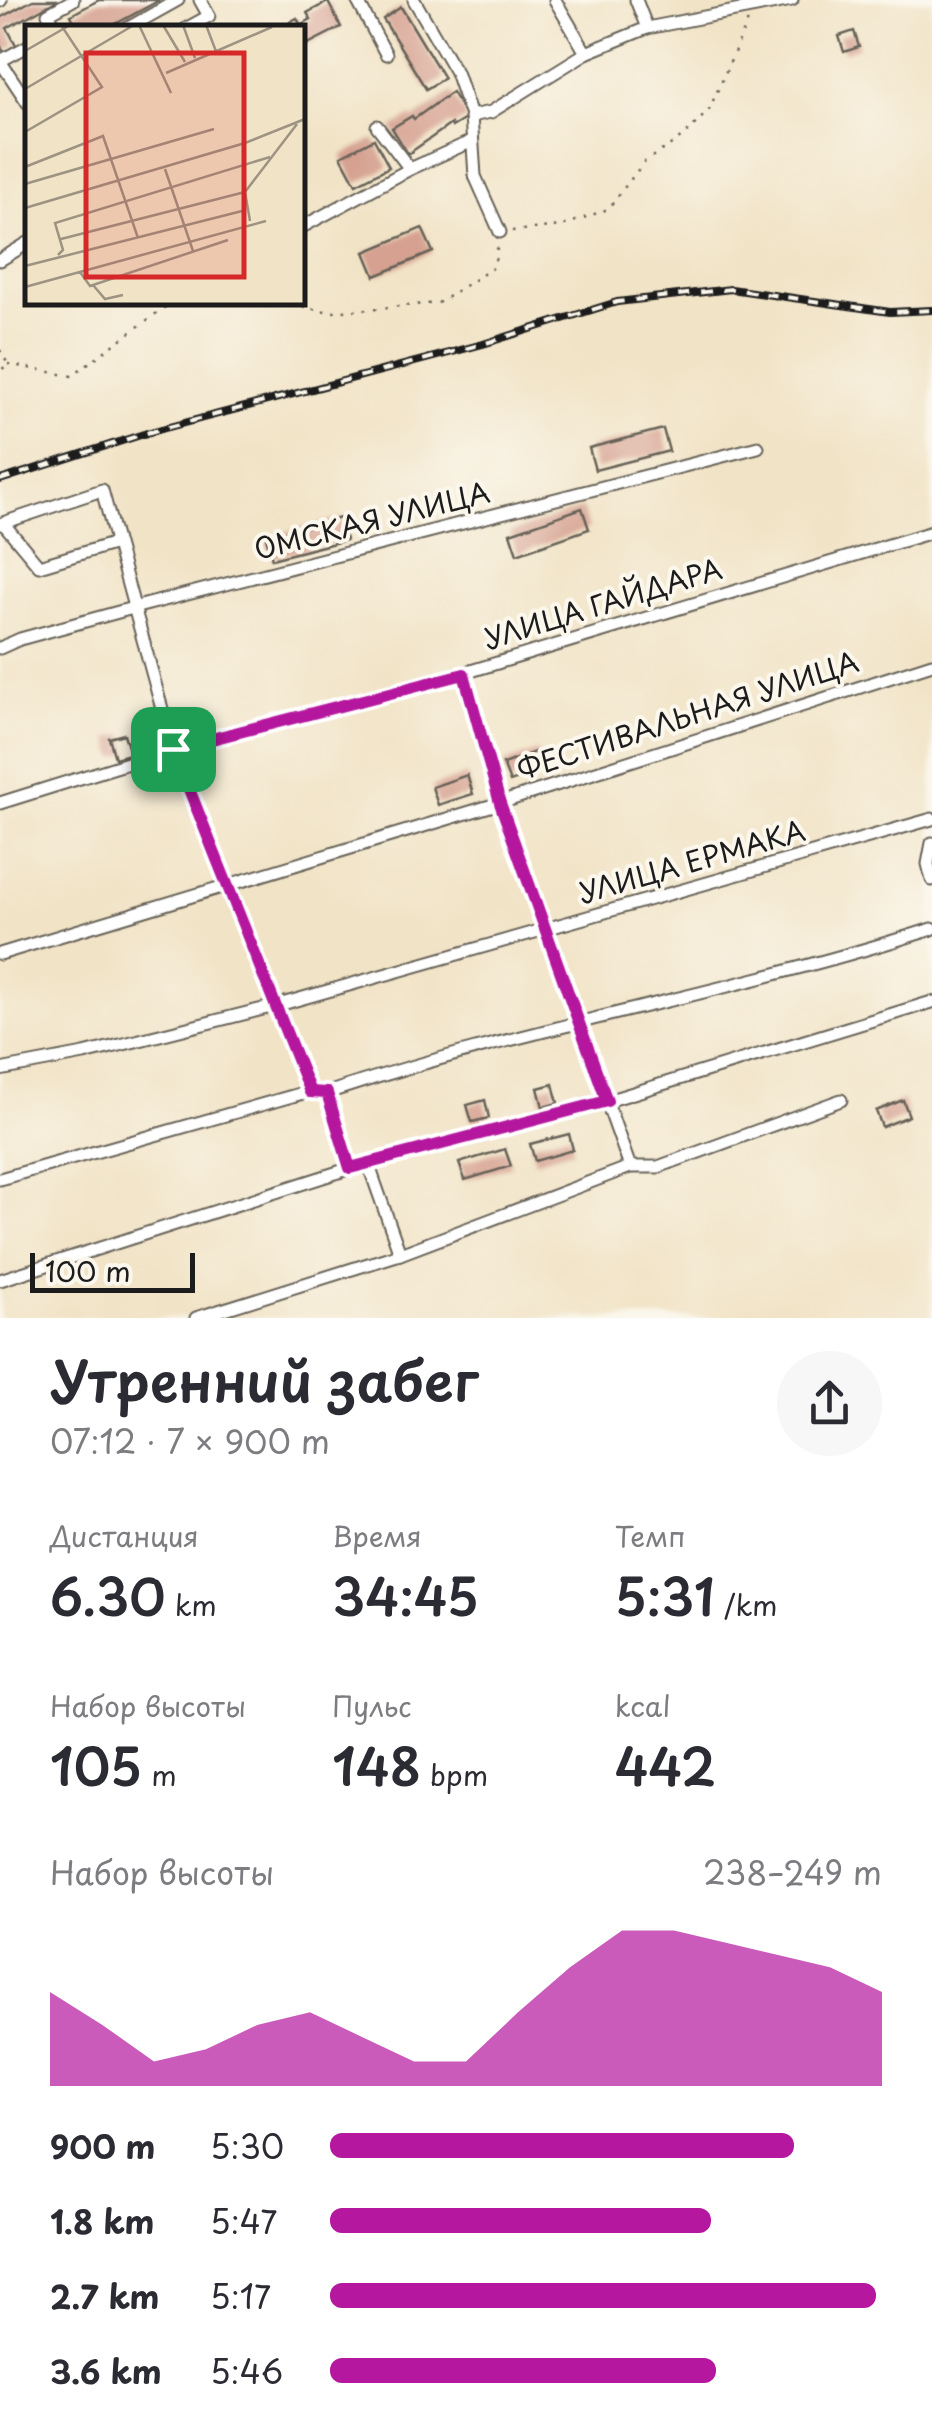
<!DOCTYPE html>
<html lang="ru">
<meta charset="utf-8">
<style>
:root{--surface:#fff;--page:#f7f7f7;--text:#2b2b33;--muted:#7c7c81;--accent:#b5179e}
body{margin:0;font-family:"Playpen Sans",sans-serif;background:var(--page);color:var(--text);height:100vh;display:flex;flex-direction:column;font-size:38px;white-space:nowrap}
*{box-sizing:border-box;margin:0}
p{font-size:32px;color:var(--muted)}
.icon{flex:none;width:55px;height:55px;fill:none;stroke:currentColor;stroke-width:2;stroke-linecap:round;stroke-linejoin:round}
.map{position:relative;height:1318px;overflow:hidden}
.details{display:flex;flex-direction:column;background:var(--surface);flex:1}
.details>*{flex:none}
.scale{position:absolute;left:30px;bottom:25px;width:165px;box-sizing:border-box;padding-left:10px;border:5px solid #1c1c1c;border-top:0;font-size:28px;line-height:35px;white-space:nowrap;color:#1c1c1c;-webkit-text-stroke:8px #fbf7ec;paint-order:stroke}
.pin{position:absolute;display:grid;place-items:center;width:85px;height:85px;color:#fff;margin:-42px;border-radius:20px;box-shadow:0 5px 15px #0006}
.round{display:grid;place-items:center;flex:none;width:105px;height:105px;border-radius:52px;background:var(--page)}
.head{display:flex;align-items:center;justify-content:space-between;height:170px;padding:0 50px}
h1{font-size:55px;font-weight:600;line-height:75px}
.metrics{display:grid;grid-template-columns:repeat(3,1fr);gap:15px;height:170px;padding:10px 50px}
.metrics div{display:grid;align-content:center}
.metrics b{font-size:50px;font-weight:600}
.metrics small{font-size:28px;font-weight:400}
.metrics p{font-size:28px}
.chart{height:280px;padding:20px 50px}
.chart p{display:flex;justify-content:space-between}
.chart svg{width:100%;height:180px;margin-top:10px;fill:var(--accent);opacity:.7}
ul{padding:0 50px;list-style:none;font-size:32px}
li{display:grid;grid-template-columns:160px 120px 1fr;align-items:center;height:75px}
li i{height:25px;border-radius:12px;background:var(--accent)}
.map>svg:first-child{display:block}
</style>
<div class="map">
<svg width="932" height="1318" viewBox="0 0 932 1318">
<rect width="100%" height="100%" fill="#fbf7ec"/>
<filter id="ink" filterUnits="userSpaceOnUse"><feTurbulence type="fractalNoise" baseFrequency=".01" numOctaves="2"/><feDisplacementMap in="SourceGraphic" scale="20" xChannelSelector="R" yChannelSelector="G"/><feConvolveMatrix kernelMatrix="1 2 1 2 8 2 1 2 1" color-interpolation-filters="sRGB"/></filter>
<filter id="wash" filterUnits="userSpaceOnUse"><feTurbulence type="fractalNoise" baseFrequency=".0048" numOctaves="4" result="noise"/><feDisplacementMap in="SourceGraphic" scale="40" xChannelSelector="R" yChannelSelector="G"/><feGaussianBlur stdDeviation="2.25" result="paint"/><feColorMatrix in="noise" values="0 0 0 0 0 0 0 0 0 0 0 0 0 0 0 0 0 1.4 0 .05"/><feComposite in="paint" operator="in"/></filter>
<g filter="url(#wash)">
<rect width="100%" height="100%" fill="#f1e3c6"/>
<g id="blocks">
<!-- building -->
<g fill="#d6a191">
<polygon points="33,0 58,0 7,28 16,45 4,52 0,45 0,18"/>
<polygon points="99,0 160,0 108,28 77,28 71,15"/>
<polygon points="328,2 341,27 302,47 302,28 279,28 297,18 301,25 311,19 307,13"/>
<polygon points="401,7 444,78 426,89 383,19"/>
<polygon points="854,31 859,47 844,52 839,36"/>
<polygon points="452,92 467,118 452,127 451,124 408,154 392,128 412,116 414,119"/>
<polygon points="374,139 389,167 356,184 341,156"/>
<polygon points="422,228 433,252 375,276 365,252"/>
<polygon points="663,429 669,451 595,470 589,448"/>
<polygon points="582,508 589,529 517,554 510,533"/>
<polygon points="340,518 346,540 272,559 266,537"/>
<polygon points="124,734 130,754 115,758 109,738"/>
<polygon points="537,751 544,770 510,782 503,764"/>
<polygon points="467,775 473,794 438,805 432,787"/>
<polygon points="553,1084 558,1103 543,1107 538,1088"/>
<polygon points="485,1100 489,1118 472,1122 467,1105"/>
<polygon points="903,1100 909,1116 882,1127 876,1111"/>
<polygon points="569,1134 573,1150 535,1161 530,1144"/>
<polygon points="505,1149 511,1166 465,1180 459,1163"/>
</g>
</g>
</g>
<g filter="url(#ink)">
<use href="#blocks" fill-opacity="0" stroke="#676258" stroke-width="2.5"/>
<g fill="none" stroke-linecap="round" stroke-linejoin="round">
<!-- minor casing -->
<g stroke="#676258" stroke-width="15">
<g id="minor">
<polyline points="357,0 386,54"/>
<polyline points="414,0 456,72 471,116 475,176 500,232"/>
<polyline points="555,0 586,53"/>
<polyline points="636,0 647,28"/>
<polyline points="0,1 1,0"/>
<polyline points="56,28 48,14 73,0"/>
<polyline points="128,28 178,0"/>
<polyline points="187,28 209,16 200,0"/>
<polyline points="0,61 28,103"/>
<polyline points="0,61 28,46"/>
<polyline points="471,116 491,112 586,53 647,28 792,0"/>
<polyline points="377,126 410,169"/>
<polyline points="302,227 410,169 472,141"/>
<polyline points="0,260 28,243"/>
<polyline points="3,523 39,566 116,543"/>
<polyline points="0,524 102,490 173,749 310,1091"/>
<polyline points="0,648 20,639 133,608 758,447"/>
<polyline points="464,673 500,803 630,1167"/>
<polyline points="0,803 173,749 464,673 932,532"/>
<polyline points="932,843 928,864 932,880"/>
<polyline points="0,954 500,803 932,664"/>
<polyline points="0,1070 84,1054 275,1006 932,819"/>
<polyline points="327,1093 351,1168"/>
<polyline points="368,1163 400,1254"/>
<path d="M0,1179L310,1091L327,1093C525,1027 733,993 932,929"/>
<polyline points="0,1280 351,1168 607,1101 932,1002"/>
<polyline points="196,1318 400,1254 630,1167 658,1167 841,1100"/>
</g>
</g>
<!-- path -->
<g stroke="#676258" stroke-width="2.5" stroke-dasharray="2.5 8" stroke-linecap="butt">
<polyline points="512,231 562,226 608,209 644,162 684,136 709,110 749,19"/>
<polyline points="271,302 332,312 438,303 494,267 498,243"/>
<polyline points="0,350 8,364 0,371"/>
<polyline points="8,364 71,376 172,302"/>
</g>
<!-- minor -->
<use href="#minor" stroke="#fff" stroke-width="11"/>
<!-- rail casing -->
<g stroke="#1c1c1c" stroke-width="8">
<polyline id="rail" points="0,480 150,432 483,344 617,302 731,289 890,312 932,310"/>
</g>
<!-- rail -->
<use href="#rail" stroke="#fbf7ec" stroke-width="4" stroke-dasharray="11" stroke-linecap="butt"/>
</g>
</g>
<g fill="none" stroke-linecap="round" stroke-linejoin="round" filter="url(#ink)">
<!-- route casing -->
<g stroke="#fff" stroke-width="20">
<polygon id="route" points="464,674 500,803 607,1101 350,1168 327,1093 310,1092 173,749"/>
</g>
<!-- route -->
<use href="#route" stroke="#b5179e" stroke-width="12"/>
</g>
<g text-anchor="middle" stroke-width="8" stroke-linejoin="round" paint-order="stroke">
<!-- street labels -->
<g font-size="28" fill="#1c1c1c" stroke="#fbf7ec">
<text transform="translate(372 521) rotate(-14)" y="10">ОМСКАЯ УЛИЦА</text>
<text transform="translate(603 604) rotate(-17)" y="10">УЛИЦА ГАЙДАРА</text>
<text transform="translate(688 716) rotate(-18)" y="10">ФЕСТИВАЛЬНАЯ УЛИЦА</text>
<text transform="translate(692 862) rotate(-16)" y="10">УЛИЦА ЕРМАКА</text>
</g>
</g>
<!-- overview -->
<g transform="translate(25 25)">
<rect width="280" height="280" fill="#f1e3c6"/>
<path fill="none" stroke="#9c9382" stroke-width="2.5" d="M114,0L146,68M138,0L160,37M158,0L170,33M181,0L192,29M0,26L45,0M141,48L247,2M0,64L109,0M0,107L77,62L36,0M0,142L78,111L113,213M140,144L168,226M0,159L189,104M0,183L220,118L280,94M225,196L220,167L272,99M36,214L220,167M33,230L38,225L30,198L245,132M0,241L221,185M55,247L65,261L203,215M68,260L80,274L98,270M0,262L241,196"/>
<path fill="#d62828" fill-opacity="0.15" stroke="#d62828" stroke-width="5" d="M61,28H219V252H61Z"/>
<rect width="280" height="280" fill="none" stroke="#1c1c1c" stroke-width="5"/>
</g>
</svg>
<div class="scale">100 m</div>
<div class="pin" style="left:173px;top:749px;background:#1e9e55"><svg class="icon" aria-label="arrive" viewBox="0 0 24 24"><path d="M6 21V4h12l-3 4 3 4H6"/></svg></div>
</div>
<section class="details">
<div class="head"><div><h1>Утренний забег</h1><p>07:12 · 7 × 900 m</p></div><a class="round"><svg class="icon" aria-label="share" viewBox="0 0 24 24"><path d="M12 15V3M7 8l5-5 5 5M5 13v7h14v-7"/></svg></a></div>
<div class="metrics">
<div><p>Дистанция</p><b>6.30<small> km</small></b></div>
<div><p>Время</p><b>34:45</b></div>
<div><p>Темп</p><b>5:31<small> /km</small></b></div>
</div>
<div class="metrics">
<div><p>Набор высоты</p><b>105<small> m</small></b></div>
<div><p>Пульс</p><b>148<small> bpm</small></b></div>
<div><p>kcal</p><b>442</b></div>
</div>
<div class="chart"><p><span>Набор высоты</span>238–249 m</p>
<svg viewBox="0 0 160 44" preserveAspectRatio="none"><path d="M0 44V21L10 29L20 38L30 35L40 29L50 26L60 32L70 38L80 38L90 26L100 15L110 6L120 6L130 9L140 12L150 15L160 21V44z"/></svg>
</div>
<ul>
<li><b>900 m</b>5:30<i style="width:84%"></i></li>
<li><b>1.8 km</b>5:47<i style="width:69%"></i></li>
<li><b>2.7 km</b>5:17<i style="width:99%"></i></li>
<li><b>3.6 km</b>5:46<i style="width:70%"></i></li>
</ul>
</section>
